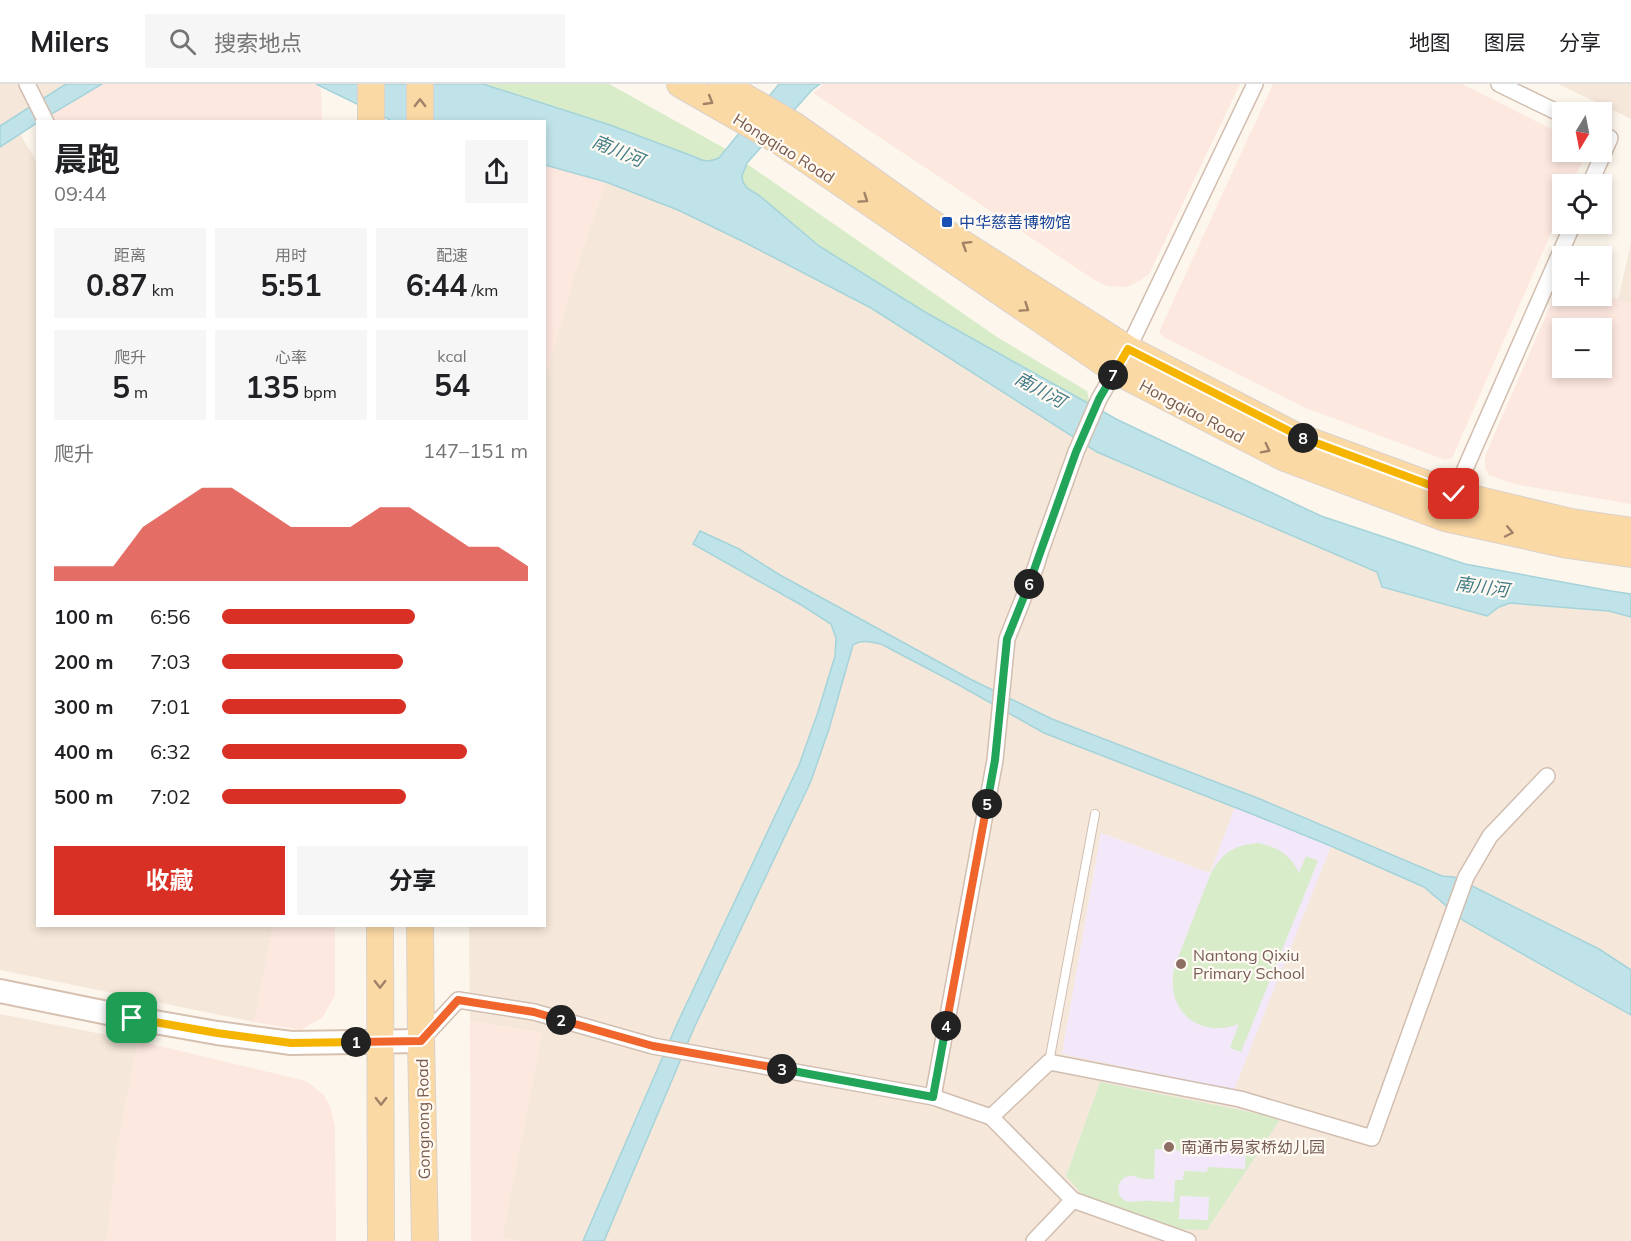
<!DOCTYPE html>
<html lang="zh">
<meta charset="utf-8">
<style>
:root{--surface:#fff;--page:#f6f6f6;--text:#202124;--muted:#757577;--line:#e0e0e0;--accent:#d93025}
body{margin:0;font-family:Mulish,"Noto Sans SC",sans-serif;background:var(--page);color:var(--text);height:100vh;display:flex;flex-direction:column;font-size:22px;white-space:nowrap}
*{box-sizing:border-box;margin:0}
p{font-size:20px;color:var(--muted)}
.icon{flex:none;width:33px;height:33px;fill:none;stroke:currentColor;stroke-width:2;stroke-linecap:round;stroke-linejoin:round}
.map{position:relative;flex:1;overflow:hidden}
.panel{position:absolute;left:36px;top:36px;width:510px;height:807px;display:flex;flex-direction:column;background:var(--surface);border-radius:0px;box-shadow:0 3px 9px #0003}
.panel>*{flex:none}
.needle{width:39px;rotate:190deg}
.tools{position:absolute;left:1552px;top:18px;display:grid;gap:12px}
.tools a{display:grid;place-items:center;width:60px;height:60px;border-radius:0px;background:var(--surface);box-shadow:0 3px 9px #0003;font-size:30px}
.pin{position:absolute;display:grid;place-items:center;width:51px;height:51px;color:#fff;margin:-26px;border-radius:12px;box-shadow:0 3px 9px #0006}
.km{position:absolute;width:30px;height:30px;margin:-15px;border-radius:50%;background:#222;color:#fff;font-size:16px;line-height:30px;text-align:center}
.round{display:grid;place-items:center;flex:none;width:63px;height:63px;border-radius:0px;background:var(--page)}
.head{display:flex;align-items:center;justify-content:space-between;height:102px;padding:0 18px}
h1{font-size:33px;font-weight:700;line-height:45px}
.figures{display:grid;grid-template-columns:repeat(3,1fr);gap:9px;height:102px;padding:6px 18px}
.figures div{display:grid;align-content:center;border-radius:0px;background:var(--page);text-align:center}
.figures b{font-size:30px;font-weight:700}
.figures small{font-size:16px;font-weight:400}
.figures p{font-size:16px}
.chart{height:168px;padding:12px 18px}
.chart p{display:flex;justify-content:space-between}
.chart svg{width:100%;height:108px;margin-top:6px;fill:var(--accent);opacity:.7}
.cta{display:flex;gap:12px;margin-top:auto;padding:12px 18px}
.cta a{flex:1;height:69px;border-radius:0px;background:var(--accent);color:#fff;font-size:24px;font-weight:700;line-height:69px;text-align:center}
.cta a+a{background:var(--page);color:var(--text)}
ul{padding:0 18px;list-style:none;font-size:20px}
li{display:grid;grid-template-columns:96px 72px 1fr;align-items:center;height:45px}
li i{height:15px;border-radius:8px;background:var(--accent)}
header{display:flex;align-items:center;gap:36px;box-sizing:border-box;height:84px;padding:0 30px;background:var(--surface);border-bottom:2px solid var(--line)}
header strong{font-size:28px}
nav{display:flex;gap:33px;margin-inline-start:auto;font-size:21px}
.search{width:420px;height:54px;background:var(--page);display:flex;align-items:center;gap:15px;box-sizing:border-box;padding:0 21px;border-radius:0px;color:var(--muted);font-size:22px}
.map>svg:first-child{display:block}
</style>
<header>
<strong>Milers</strong>
<div class="search"><svg class="icon" aria-label="search" viewBox="0 0 24 24"><circle cx="10" cy="10" r="6"/><path d="M15 15l6 6"/></svg>搜索地点</div>
<nav><a>地图</a><a>图层</a><a>分享</a></nav>
</header>
<div class="map">
<svg width="1631" height="1157" viewBox="0 0 1631 1157">
<rect width="100%" height="100%" fill="#fdf6ec"/>
<!-- residential -->
<g fill="#f5e8da" fill-rule="evenodd">
<polygon points="0,0 66,0 0,42"/>
<polygon points="1558,0 1631,0 1631,35 1604,22"/>
<polygon points="20,50 38,80 38,842 273,842 254,938 0,886 0,63"/>
<path d="M606,98L678,126L744,158L871,224L1097,368L1377,488L1382,503L1487,532L1499,523L1510,519L1609,527L1631,533V1157H517L502,1154L542,949L470,937L469,842H544L545,295L577,182ZM1236,723L1331,762L1062,970L1101,749L1210,789ZM1100,998L1280,1034L1066,1092Z"/>
<polygon points="1631,159 1631,219 1618,216"/>
<polygon points="0,930 138,957 117,1065 107,1157 0,1157"/>
</g>
<!-- commercial -->
<g fill="#fde8e0" fill-rule="evenodd">
<polygon points="102,0 316,0 321,4 322,37 54,38 50,31"/>
<polygon points="824,0 1240,0 1149,190 1139,197 1127,203 1107,202 1093,195 813,9"/>
<polygon points="1273,0 1462,0 1563,51 1563,68 1584,68 1585,71 1572,100 1563,100 1563,122 1452,374 1445,376 1306,324 1163,253 1159,248"/>
<polygon points="545,81 606,98 577,182 545,295"/>
<path d="M1561,197L1563,198V212L1602,211L1631,219V420L1514,400L1489,391L1485,384V372ZM1602,244V284H1563V244Z"/>
<polygon points="273,842 335,842 335,911 323,933 301,946 254,938"/>
<polygon points="470,937 542,949 502,1154 517,1157 471,1157"/>
<polygon points="138,957 306,997 324,1011 331,1025 335,1041 336,1157 107,1157 117,1065"/>
</g>
<!-- education -->
<g fill="#f3e8fa">
<polygon points="1235,723 1331,762 1234,1006 1062,970 1101,749 1210,789"/>
<polygon points="1100,998 1281,1034 1207,1146 1178,1145 1066,1092"/>
</g>
<!-- green -->
<g fill="#d8ecc9" fill-rule="evenodd">
<polygon points="483,0 609,0 620,6 724,64 997,253 1087,307 1090,320 925,228 819,162 760,112 610,41"/>
<path d="M1258,759C1278,763 1290,770 1299,789L1306,772L1318,777L1241,968L1230,964L1239,940C1197,956 1163,924 1175,881L1211,789C1223,768 1235,761 1258,759Z"/>
<path d="M1100,998L1281,1034L1207,1146L1178,1145L1084,1112L1066,1092ZM1209,1058L1246,1060L1245,1085L1208,1083L1207,1088L1184,1087L1183,1096H1175L1174,1118C1162,1118 1151,1116 1140,1117C1135,1117 1130,1119 1126,1117C1114,1111 1117,1093 1130,1092C1135,1091 1134,1093 1139,1094C1144,1095 1149,1095 1154,1095L1155,1065L1184,1067L1185,1062L1209,1063ZM1180,1112L1209,1113L1208,1136L1179,1135Z"/>
</g>
<!-- water -->
<g fill="#bfe3e8" stroke="#a5d3da" stroke-width="1.5">
<polygon points="66,0 102,0 38,38 37,39 0,63 0,42"/>
<path d="M316,0H483L610,41L695,73C704,78 710,78 719,74L779,0H820L812,6L747,79L742,92L743,98L747,104L760,112L819,162L925,228L1118,336L1321,432L1465,480L1611,507L1631,510V533L1609,527L1510,519L1499,523L1487,532L1382,503L1377,488L1097,368L871,224L744,158L678,126L606,98L545,81L544,38L392,37Z"/>
<path d="M700,447L739,465L780,491L970,595L1052,635L1260,715L1442,792L1454,793L1599,865L1631,886V931L1464,837L1424,803L1331,762L1252,730L1044,649L959,601L881,560C871,558 862,555 853,561L829,645L811,697L694,944L604,1157H583L677,940L799,681L818,628L835,572L836,554L831,540L803,522L693,460Z"/>
</g>
<g fill="none" stroke-linecap="round" stroke-linejoin="round">
<!-- lane casing -->
<g stroke="#d1beb0" stroke-width="10">
<polyline id="lane" points="1049,978 1095,730"/>
</g>
<!-- street casing -->
<g stroke="#d1beb0" stroke-width="18">
<g id="street">
<polyline points="27,0 46,38"/>
<polyline points="1499,0 1563,31"/>
<polyline points="1590,100 1610,54 1602,50"/>
<polyline points="1454,410 1573,140"/>
<polyline points="421,956 458,916 534,928 653,962 933,1013 991,1033 1073,1116 1188,1157"/>
<polyline points="933,1013 995,676 1007,555 1036,482 1041,466 1076,368 1099,315 1128,265 1255,0"/>
<polyline points="991,1033 1049,978 1240,1015 1372,1054 1466,793 1490,752 1547,692"/>
<polyline points="1034,1157 1073,1116"/>
</g>
</g>
<!-- secondary casing -->
<g stroke="#d6c0b0" stroke-width="26">
<polyline id="secondary" points="0,907 132,934 217,949 291,959 421,957"/>
</g>
<!-- primary casing -->
<g stroke="#dad1cd" stroke-width="28">
<g id="primary">
<polyline points="420,0 420,38"/>
<polyline points="680,0 781,58 1116,287 1285,374 1445,434 1568,461 1631,470"/>
<polyline points="722,0 795,42 943,147 1128,265 1296,352 1454,410 1571,438 1631,447"/>
<polyline points="371,38 371,0"/>
<polyline points="380,842 381,1157"/>
<polyline points="420,842 421,957 425,1157"/>
</g>
</g>
<!-- lane -->
<use href="#lane" stroke="#fff" stroke-width="8"/>
<!-- street -->
<use href="#street" stroke="#fff" stroke-width="15"/>
<!-- secondary -->
<use href="#secondary" stroke="#fff" stroke-width="22"/>
<!-- primary -->
<use href="#primary" stroke="#fbd9a5" stroke-width="26"/>
</g>
<!-- one-way arrows -->
<defs><path id="oneway-chevron" d="M-2-3.5L2.5 0L-2 3.5" fill="none" stroke-width="1.6" stroke-linecap="round" stroke-linejoin="round" transform="scale(1.5)"/></defs>
<g stroke="#a18267">
<use href="#oneway-chevron" transform="translate(709 17) rotate(31)"/>
<use href="#oneway-chevron" transform="translate(420 19) rotate(-90)"/>
<use href="#oneway-chevron" transform="translate(864 115) rotate(34)"/>
<use href="#oneway-chevron" transform="translate(966 161) rotate(-148)"/>
<use href="#oneway-chevron" transform="translate(1025 224) rotate(34)"/>
<use href="#oneway-chevron" transform="translate(1266 365) rotate(27)"/>
<use href="#oneway-chevron" transform="translate(1509 448) rotate(12)"/>
<use href="#oneway-chevron" transform="translate(380 900) rotate(90)"/>
<use href="#oneway-chevron" transform="translate(381 1017) rotate(90)"/>
</g>
<g fill="none" stroke-linecap="round" stroke-linejoin="round">
<!-- split-1 casing -->
<g stroke="#fff" stroke-width="12">
<polyline id="split-1" points="132,934 217,949 291,959 356,958"/>
</g>
<!-- split-2 casing -->
<g stroke="#fff" stroke-width="12">
<polyline id="split-2" points="356,958 421,957 458,916 534,928 561,936"/>
</g>
<!-- split-3 casing -->
<g stroke="#fff" stroke-width="12">
<polyline id="split-3" points="561,936 653,962 782,985"/>
</g>
<!-- split-4 casing -->
<g stroke="#fff" stroke-width="12">
<polyline id="split-4" points="782,985 933,1013 946,942"/>
</g>
<!-- split-5 casing -->
<g stroke="#fff" stroke-width="12">
<polyline id="split-5" points="946,942 987,720"/>
</g>
<!-- split-6 casing -->
<g stroke="#fff" stroke-width="12">
<polyline id="split-6" points="987,720 995,676 1007,555 1029,500"/>
</g>
<!-- split-7 casing -->
<g stroke="#fff" stroke-width="12">
<polyline id="split-7" points="1029,500 1076,368 1099,315 1113,291"/>
</g>
<!-- split-8 casing -->
<g stroke="#fff" stroke-width="12">
<polyline id="split-8" points="1113,291 1128,265 1303,354"/>
</g>
<!-- split-9 casing -->
<g stroke="#fff" stroke-width="12">
<polyline id="split-9" points="1303,354 1454,410"/>
</g>
<!-- split-1 -->
<use href="#split-1" stroke="#f5b400" stroke-width="8"/>
<!-- split-2 -->
<use href="#split-2" stroke="#f0652b" stroke-width="8"/>
<!-- split-3 -->
<use href="#split-3" stroke="#f0652b" stroke-width="8"/>
<!-- split-4 -->
<use href="#split-4" stroke="#22a559" stroke-width="8"/>
<!-- split-5 -->
<use href="#split-5" stroke="#f0652b" stroke-width="8"/>
<!-- split-6 -->
<use href="#split-6" stroke="#22a559" stroke-width="8"/>
<!-- split-7 -->
<use href="#split-7" stroke="#22a559" stroke-width="8"/>
<!-- split-8 -->
<use href="#split-8" stroke="#f5b400" stroke-width="8"/>
<!-- split-9 -->
<use href="#split-9" stroke="#f5b400" stroke-width="8"/>
</g>
<!-- markers -->
<rect fill="#1a4fb4" stroke="#fffaf3" stroke-width="2" x="941" y="132" width="12" height="12" rx="3"/>
<g fill="#8d6e63" stroke="#fffaf3" stroke-width="2">
<circle cx="1181" cy="880" r="6"/>
<circle cx="1169" cy="1063" r="6"/>
</g>
<g text-anchor="middle" stroke-width="4.5" stroke-linejoin="round" paint-order="stroke">
<!-- street labels -->
<g font-size="16" fill="#7a5c4d" stroke="#fffaf3">
<text transform="translate(784 64) rotate(32)" y="6">Hongqiao Road</text>
<text transform="translate(1192 327) rotate(28)" y="6">Hongqiao Road</text>
<text transform="translate(423 1035) rotate(-91)" y="6">Gongnong Road</text>
</g>
<!-- transit labels -->
<g font-size="16" fill="#164399" stroke="#fffaf3" text-anchor="start">
<text x="959" y="144">中华慈善博物馆</text>
</g>
<!-- education labels -->
<g font-size="16" fill="#785e54" stroke="#fffaf3" text-anchor="start">
<text x="1193" y="877">Nantong Qixiu<tspan x="1193" dy="18">Primary School</tspan></text>
<text x="1181" y="1069">南通市易家桥幼儿园</text>
</g>
<!-- water labels -->
<g font-size="18" font-style="italic" fill="#437c86" stroke="#fffaf3">
<text transform="translate(618 67) rotate(23)" y="6">南川河</text>
<text transform="translate(1040 306) rotate(29)" y="6">南川河</text>
<text transform="translate(1482 503) rotate(8)" y="6">南川河</text>
</g>
</g>
</svg>
<div class="tools">
<a><svg class="needle" viewBox="-14 -14 28 28"><path d="M0-13l5 13h-10z" fill="#e53935"/><path d="M0 13l5-13h-10z" fill="#757577"/></svg></a>
<a><svg class="icon" aria-label="locate" viewBox="0 0 24 24"><circle cx="12" cy="12" r="6"/><path d="M12 2v4M12 18v4M2 12h4M18 12h4"/></svg></a>
<a>+</a>
<a>−</a>
</div>
<div class="pin" style="left:132px;top:934px;background:#1e9e55"><svg class="icon" aria-label="arrive" viewBox="0 0 24 24"><path d="M6 21V4h12l-3 4 3 4H6"/></svg></div>
<div class="pin" style="left:1454px;top:410px;background:#d93025"><svg class="icon" aria-label="check" viewBox="0 0 24 24"><path d="M5 12l5 5 9-10"/></svg></div>
<b class="km" style="left:356px;top:958px">1</b>
<b class="km" style="left:561px;top:936px">2</b>
<b class="km" style="left:782px;top:985px">3</b>
<b class="km" style="left:946px;top:942px">4</b>
<b class="km" style="left:987px;top:720px">5</b>
<b class="km" style="left:1029px;top:500px">6</b>
<b class="km" style="left:1113px;top:291px">7</b>
<b class="km" style="left:1303px;top:354px">8</b>
<section class="panel">
<div class="head"><div><h1>晨跑</h1><p>09:44</p></div><a class="round"><svg class="icon" aria-label="share" viewBox="0 0 24 24"><path d="M12 15V3M7 8l5-5 5 5M5 13v7h14v-7"/></svg></a></div>
<div class="figures">
<div><p>距离</p><b>0.87<small> km</small></b></div>
<div><p>用时</p><b>5:51</b></div>
<div><p>配速</p><b>6:44<small> /km</small></b></div>
</div>
<div class="figures">
<div><p>爬升</p><b>5<small> m</small></b></div>
<div><p>心率</p><b>135<small> bpm</small></b></div>
<div><p>kcal</p><b>54</b></div>
</div>
<div class="chart"><p><span>爬升</span>147–151 m</p>
<svg viewBox="0 0 160 44" preserveAspectRatio="none"><path d="M0 44V38L10 38L20 38L30 22L40 14L50 6L60 6L70 14L80 22L90 22L100 22L110 14L120 14L130 22L140 30L150 30L160 38V44z"/></svg>
</div>
<ul>
<li><b>100 m</b>6:56<i style="width:63%"></i></li>
<li><b>200 m</b>7:03<i style="width:59%"></i></li>
<li><b>300 m</b>7:01<i style="width:60%"></i></li>
<li><b>400 m</b>6:32<i style="width:80%"></i></li>
<li><b>500 m</b>7:02<i style="width:60%"></i></li>
</ul>
<div class="cta"><a>收藏</a><a>分享</a></div>
</section>
</div>
